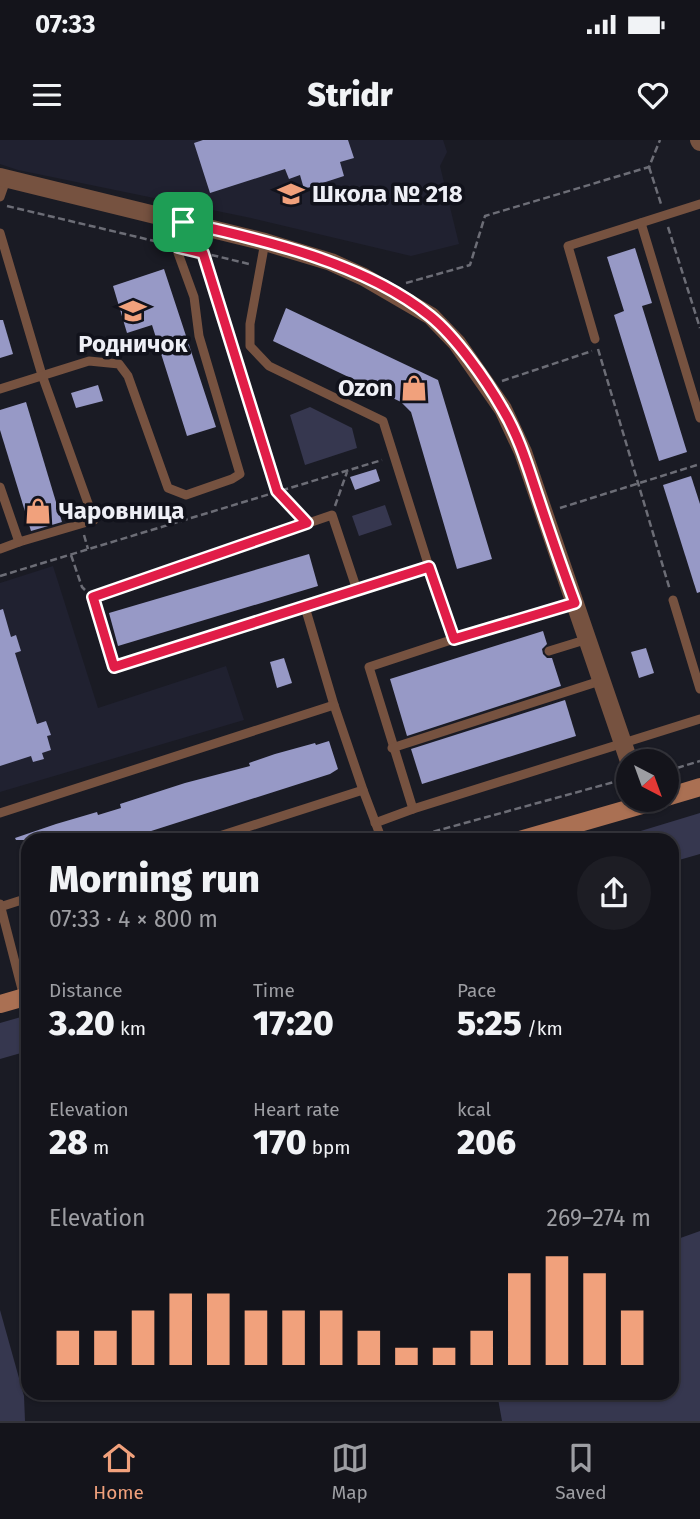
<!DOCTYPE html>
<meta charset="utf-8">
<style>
:root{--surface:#14141b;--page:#1d1d24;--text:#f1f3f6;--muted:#9d9ea3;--line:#33333a;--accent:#f1a17c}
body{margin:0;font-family:"Fira Sans",sans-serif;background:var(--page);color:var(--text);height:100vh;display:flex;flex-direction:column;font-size:26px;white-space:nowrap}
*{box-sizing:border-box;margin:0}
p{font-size:23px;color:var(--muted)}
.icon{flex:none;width:38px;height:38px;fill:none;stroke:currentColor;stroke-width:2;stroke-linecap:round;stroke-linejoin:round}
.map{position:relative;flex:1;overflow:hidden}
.side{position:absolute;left:21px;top:693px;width:658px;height:567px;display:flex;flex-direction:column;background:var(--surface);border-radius:21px;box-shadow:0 2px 5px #0004,0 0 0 2px var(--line)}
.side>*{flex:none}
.needle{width:46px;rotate:139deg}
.tools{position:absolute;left:616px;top:609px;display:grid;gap:14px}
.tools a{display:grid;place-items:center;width:63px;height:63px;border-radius:50%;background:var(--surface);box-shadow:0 2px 5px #0004,0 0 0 2px var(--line);font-size:35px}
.pin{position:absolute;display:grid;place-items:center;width:60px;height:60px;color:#fff;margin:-30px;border-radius:14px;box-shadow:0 4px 10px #0006}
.round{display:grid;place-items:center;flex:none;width:74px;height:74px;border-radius:37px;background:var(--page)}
.overview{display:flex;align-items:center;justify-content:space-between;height:119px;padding:0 28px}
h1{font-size:38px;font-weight:800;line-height:52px}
.stats{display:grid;grid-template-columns:repeat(3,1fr);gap:10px;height:119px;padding:7px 28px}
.stats div{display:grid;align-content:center}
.stats b{font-size:35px;font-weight:800}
.stats small{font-size:19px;font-weight:400}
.stats p{font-size:19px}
.chart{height:196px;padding:14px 28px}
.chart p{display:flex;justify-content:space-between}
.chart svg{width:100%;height:126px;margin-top:7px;stroke:var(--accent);stroke-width:6}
.status{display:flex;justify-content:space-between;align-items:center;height:49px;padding:0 35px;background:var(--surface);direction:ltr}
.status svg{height:19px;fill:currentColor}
header{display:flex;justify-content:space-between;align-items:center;height:91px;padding:0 28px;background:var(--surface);font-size:32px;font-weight:800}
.menu{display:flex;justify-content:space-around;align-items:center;height:98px;border-top:2px solid var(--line);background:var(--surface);font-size:19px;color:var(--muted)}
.menu a{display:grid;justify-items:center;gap:4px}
.menu .current{color:var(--accent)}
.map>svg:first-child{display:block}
</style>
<div class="status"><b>07:33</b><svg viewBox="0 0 49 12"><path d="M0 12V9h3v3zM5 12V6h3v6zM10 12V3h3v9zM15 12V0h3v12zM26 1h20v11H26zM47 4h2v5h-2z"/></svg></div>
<header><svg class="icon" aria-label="menu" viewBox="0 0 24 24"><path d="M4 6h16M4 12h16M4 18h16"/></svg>Stridr<svg class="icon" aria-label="heart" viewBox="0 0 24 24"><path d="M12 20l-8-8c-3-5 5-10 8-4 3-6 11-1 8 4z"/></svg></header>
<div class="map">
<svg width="700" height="1281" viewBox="0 0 700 1281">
<rect width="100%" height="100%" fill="#1a1b24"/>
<!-- built -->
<g fill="#202130">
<polygon points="0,0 443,0 447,12 440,26 459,104 411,116 251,78 18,30 0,24"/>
<polygon points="53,426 98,568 226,526 244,580 0,652 0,443"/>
</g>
<!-- green -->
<g fill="#36374f">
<polygon points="310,267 352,288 357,308 305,325 290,275"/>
<polygon points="385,365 392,385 359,396 352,376"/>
<polygon points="700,673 700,714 672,722 672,700 611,700"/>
<polygon points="28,875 28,911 0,919 0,883"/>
<polygon points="700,1091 700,1281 502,1281 497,1253 672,1253 672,1101"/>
<polygon points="0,1170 24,1256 25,1281 0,1281"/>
</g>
<!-- building -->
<g fill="#9799c6">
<polygon points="203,0 348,0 354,18 340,22 344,36 304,49 300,35 289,39 285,29 210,53 194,3"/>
<polygon points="635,108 652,163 642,166 687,312 659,321 614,175 624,171 607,117"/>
<polygon points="164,129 216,287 187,296 152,185 127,193 113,146"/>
<polygon points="286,168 438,240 492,419 457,429 411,272 401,262 273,201"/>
<polygon points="0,180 3,180 13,214 0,218"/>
<polygon points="98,245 103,261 76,268 71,253"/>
<polygon points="26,262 62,382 31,391 0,290 0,270"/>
<polygon points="376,329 380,341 355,350 350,337"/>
<polygon points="691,336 700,364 700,452 697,453 663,345"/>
<polygon points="309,414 318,446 118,506 109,473"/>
<polygon points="3,469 11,497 16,495 21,511 15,513 37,584 46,581 51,595 47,596 51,610 42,613 44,619 33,622 31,616 0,626 0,470"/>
<polygon points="543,491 547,504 542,509 543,514 547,518 552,518 561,546 407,596 390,539"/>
<polygon points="646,508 654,533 639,538 631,512"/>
<polygon points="284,518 292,543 277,548 270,522"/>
<polygon points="565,560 576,596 422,644 411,609"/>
<polygon points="329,601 338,629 330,634 123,700 16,700 15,698 56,684 97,672 98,675 121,668 120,664 185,643 250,626 249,623 275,614 315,603 316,605"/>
</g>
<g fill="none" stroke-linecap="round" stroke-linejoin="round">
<!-- path -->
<g stroke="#6c6d76" stroke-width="2.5" stroke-dasharray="7 3.5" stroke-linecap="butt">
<polyline points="649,27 661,64"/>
<polyline points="7,66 167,104"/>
<polyline points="668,87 700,188"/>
<polyline points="191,110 249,124"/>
<polyline points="203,113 277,351 300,375"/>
<polyline points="406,143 470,125 485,76 649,27 660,0"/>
<polyline points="598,209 670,450"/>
<polyline points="502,241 592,211"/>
<polyline points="335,366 347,332"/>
<polyline points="560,368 700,324"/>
<polyline points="84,395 88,409"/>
<polyline points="71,415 82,447 85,450"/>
<polyline points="0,436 382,320"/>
<polyline points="667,631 700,621"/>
<polyline points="403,700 614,642 628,641"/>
</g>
<!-- service -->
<g stroke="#765240" stroke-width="9">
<polyline points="0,57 6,40"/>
<polyline points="641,83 700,278"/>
<polyline points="0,93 42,235 94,380 19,402 0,347"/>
<polyline points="265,102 250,184 250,206 269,226 383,281 429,427"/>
<polyline points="595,199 568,106 700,64"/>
<polyline points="0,249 89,221 119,224 128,236 168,348 186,355 232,339 240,334 199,196 194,157 178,113 183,82"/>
<polyline points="0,409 19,402"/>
<polyline points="357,450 429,427 454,499 369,527 413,669 375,683"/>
<polyline points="673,460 700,549"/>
<polyline points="305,467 357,450 332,375 93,457 114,527 305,467 334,565"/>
<polyline points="454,499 575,463"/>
<polyline points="549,511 588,499"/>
<polyline points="392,608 600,541"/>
<polyline points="413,669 700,579"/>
<polyline points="0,673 334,565 363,650"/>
<polyline points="207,700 363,650 382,700"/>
<polyline points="0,764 24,857"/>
<polyline points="0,767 28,758"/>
</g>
<!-- minor -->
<polyline stroke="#765240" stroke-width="18" points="0,37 265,102 331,122 364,137 431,176 457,203 503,269 523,312 629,621"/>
<!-- tertiary -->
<polyline stroke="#765240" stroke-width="18" points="699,0 700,2"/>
<!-- secondary -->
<g stroke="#aa7053" stroke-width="18">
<polyline points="667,657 700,647"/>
<polyline points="520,700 659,660"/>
<polyline points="0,864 28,856"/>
</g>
</g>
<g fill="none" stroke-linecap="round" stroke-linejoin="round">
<!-- route casing -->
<g stroke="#fff" stroke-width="14">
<path id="route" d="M183,82C264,100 365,123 430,176C456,197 486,240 502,268C519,296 528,327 538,357C550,393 562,428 575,463L454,499L429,427L114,527L93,457L307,383L277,351L203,113L178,107Z"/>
</g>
<!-- route -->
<use href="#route" stroke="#e11d48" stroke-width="9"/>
</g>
<!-- icons -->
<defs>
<g id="school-bare" transform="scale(2.1)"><path d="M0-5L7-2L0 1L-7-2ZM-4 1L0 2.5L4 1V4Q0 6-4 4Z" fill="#f1a17c" stroke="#11121b" stroke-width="2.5" paint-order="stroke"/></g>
<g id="shop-bare" transform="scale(2.1)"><path d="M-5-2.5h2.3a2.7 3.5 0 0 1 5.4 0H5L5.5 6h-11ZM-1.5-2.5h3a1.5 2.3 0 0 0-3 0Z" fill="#f1a17c" stroke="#11121b" stroke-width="2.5" paint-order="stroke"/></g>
</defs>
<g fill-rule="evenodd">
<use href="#school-bare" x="291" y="54"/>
<use href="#school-bare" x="133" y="171"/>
<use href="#shop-bare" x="414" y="248"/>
<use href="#shop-bare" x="38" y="371"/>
</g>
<g text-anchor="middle" stroke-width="7" stroke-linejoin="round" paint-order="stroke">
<!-- poi labels -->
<g font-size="24" font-weight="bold" fill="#eeeff6" stroke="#11121b" text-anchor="start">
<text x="312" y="62">Школа № 218</text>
<text x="133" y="212" text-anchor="middle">Родничок</text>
<text x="393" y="256" text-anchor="end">Ozon</text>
<text x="59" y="379">Чаровница</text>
</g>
</g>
</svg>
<div class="tools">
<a><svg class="needle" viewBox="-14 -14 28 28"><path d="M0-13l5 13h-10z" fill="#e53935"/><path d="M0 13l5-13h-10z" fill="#9d9ea3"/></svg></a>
</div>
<div class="pin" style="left:183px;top:82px;background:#1e9e55"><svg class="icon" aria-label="arrive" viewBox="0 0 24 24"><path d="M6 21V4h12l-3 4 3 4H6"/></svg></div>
<section class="side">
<div class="overview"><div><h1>Morning run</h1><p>07:33 · 4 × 800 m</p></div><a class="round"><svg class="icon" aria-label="share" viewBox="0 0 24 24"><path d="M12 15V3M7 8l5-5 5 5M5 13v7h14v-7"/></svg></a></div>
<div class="stats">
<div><p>Distance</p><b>3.20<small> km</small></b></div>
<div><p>Time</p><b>17:20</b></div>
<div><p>Pace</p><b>5:25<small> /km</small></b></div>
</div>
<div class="stats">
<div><p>Elevation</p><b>28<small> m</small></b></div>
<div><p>Heart rate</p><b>170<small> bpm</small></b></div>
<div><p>kcal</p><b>206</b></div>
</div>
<div class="chart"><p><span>Elevation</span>269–274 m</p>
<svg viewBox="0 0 160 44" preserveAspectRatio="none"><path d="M5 44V32M15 44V32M25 44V25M35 44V19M45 44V19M55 44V25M65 44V25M75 44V25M85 44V32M95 44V38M105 44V38M115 44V32M125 44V12M135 44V6M145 44V12M155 44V25"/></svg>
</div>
</section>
</div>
<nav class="menu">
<a class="current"><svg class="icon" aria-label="home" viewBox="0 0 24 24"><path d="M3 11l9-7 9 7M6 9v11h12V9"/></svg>Home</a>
<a><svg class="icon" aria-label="map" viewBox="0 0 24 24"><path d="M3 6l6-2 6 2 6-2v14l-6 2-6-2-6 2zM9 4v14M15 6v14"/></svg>Map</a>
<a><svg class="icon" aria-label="saved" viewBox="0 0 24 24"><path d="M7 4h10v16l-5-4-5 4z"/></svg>Saved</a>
</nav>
